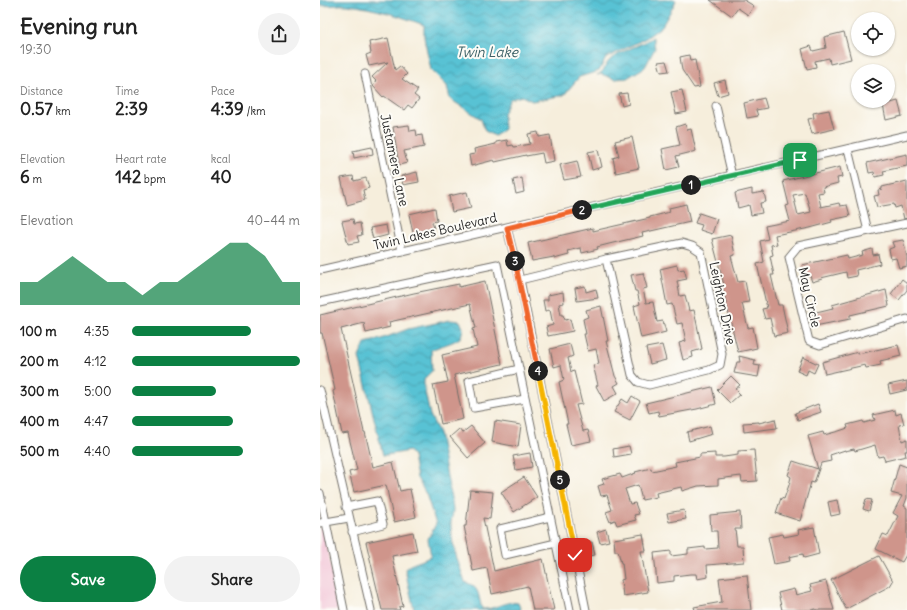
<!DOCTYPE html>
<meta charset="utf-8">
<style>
:root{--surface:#fff;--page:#f2f2f2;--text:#222;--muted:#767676;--accent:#0b8043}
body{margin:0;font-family:Delius,sans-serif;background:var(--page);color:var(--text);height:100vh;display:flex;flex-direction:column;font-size:15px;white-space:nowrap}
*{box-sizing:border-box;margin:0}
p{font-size:13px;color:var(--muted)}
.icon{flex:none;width:22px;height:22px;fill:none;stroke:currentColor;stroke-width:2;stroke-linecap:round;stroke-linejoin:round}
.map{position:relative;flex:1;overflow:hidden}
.drawer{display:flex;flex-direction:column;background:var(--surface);width:320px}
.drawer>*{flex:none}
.buttons{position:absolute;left:531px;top:12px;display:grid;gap:8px}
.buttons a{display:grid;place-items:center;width:44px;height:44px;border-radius:50%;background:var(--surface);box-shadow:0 1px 3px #0004;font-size:20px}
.pin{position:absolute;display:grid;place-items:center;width:34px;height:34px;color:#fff;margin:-17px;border-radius:8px;box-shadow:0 2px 6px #0006}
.km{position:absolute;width:20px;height:20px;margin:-10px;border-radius:50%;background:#222;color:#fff;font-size:11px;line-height:20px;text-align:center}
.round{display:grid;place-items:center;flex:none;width:42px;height:42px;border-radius:21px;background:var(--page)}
.overview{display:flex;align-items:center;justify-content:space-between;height:68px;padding:0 20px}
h1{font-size:22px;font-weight:800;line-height:30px}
.stats{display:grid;grid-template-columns:repeat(3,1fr);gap:6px;height:68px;padding:4px 20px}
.stats div{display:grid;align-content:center}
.stats b{font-size:17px;font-weight:800}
.stats small{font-size:11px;font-weight:400}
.stats p{font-size:11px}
.chart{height:112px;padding:8px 20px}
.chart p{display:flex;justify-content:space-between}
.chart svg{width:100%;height:72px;margin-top:4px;fill:var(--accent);opacity:.7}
.button{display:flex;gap:8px;margin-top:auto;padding:8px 20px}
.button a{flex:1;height:46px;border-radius:24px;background:var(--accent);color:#fff;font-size:16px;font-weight:800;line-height:46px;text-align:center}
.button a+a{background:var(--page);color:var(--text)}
ul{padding:0 20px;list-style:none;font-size:13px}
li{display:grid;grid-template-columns:64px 48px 1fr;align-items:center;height:30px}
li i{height:10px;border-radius:5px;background:var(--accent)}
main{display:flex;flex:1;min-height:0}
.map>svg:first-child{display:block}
</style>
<main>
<section class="drawer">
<div class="overview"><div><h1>Evening run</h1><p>19:30</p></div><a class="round"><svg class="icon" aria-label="share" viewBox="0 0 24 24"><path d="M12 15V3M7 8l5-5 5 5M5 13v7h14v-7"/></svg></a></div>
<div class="stats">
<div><p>Distance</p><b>0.57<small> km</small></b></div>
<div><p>Time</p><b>2:39</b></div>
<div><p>Pace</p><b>4:39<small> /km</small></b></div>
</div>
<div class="stats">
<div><p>Elevation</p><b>6<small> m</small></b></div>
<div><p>Heart rate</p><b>142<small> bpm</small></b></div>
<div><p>kcal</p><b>40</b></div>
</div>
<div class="chart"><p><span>Elevation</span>40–44 m</p>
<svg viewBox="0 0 160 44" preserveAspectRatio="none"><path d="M0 44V30L10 30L20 22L30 14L40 22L50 30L60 30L70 38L80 30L90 30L100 22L110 14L120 6L130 6L140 14L150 30L160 30V44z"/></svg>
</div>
<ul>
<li><b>100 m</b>4:35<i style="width:71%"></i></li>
<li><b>200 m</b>4:12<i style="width:100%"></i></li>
<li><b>300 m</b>5:00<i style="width:50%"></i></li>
<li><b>400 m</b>4:47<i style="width:60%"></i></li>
<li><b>500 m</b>4:40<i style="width:66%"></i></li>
</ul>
<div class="button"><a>Save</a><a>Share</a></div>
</section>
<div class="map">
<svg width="587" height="610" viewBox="0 0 587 610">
<defs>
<pattern id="water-waves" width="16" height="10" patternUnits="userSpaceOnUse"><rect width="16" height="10" fill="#58c2d4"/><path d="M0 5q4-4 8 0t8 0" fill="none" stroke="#499eac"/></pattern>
</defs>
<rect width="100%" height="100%" fill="#fdfcf7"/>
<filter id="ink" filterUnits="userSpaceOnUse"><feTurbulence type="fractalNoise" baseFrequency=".025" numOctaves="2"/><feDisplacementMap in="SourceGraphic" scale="8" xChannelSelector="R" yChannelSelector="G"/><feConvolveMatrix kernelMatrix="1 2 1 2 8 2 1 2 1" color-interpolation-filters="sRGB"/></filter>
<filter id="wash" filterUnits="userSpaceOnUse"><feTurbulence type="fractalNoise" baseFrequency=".012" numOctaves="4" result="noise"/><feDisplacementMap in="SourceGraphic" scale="16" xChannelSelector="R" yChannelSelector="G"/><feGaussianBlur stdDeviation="0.9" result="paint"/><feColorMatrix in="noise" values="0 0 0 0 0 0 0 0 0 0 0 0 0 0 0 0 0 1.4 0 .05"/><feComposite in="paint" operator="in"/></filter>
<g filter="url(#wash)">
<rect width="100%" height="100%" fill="#f6eedc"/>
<!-- built -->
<polygon fill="#f4cfdd" points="3,526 20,610 0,610 0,527"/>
<!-- water -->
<g fill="url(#water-waves)" stroke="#427680">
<path d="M0,0H356L354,5L342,26L326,38L286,58L279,71L259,77L244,95L212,101L202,96L190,99L183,114L184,129L175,136L165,131L161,119L130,99L127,86L111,70L104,37V25C81,16 54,8 28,5C19,4 9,6 0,6Z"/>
<path d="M333,37V39L335,48L325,67L307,78L295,79L281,74L277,75C285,72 284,66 289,61C297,52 322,45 333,37Z"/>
<path d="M130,320L140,321L143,328L141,337C132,344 121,345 111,350L112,371L104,379V387L110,415L119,433L133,509C133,516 130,521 131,528C132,546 139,565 145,582C160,587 158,595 162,609C176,610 184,600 198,603L201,610H94L85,569C92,562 102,562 111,556L108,539L116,524L106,494L97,478L93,456L89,451L67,455H63L39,357L45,343L61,339L88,329Z"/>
</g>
<g id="blocks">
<!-- building -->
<g fill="#cf958b" fill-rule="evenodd">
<polygon points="390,0 424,0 434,6 428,15 418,8 412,16"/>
<polygon points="524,32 531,59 510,64 509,58 495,61 496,67 487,69 482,49 491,46 493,51 506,48 504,37"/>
<polygon points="68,38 75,70 80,66 87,74 82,79 98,90 94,95 99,99 92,108 88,105 84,110 64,96 63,97 53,86 56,81 52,77 68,62 49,66 46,55 51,53 49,42"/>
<polygon points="369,55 370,61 375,60 380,87 374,88 362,70 360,57"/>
<polygon points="346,61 349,71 341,72 338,62"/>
<polygon points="405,80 408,93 398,96 394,83"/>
<polygon points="362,90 367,112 356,114 351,92"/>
<polygon points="307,93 309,104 302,106 299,94"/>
<polygon points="444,98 447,108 436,110 438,116 427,118 424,103"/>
<polygon points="578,101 582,116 566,120 563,105"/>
<polygon points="509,110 514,129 492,134 488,119 494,118 493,113"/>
<polygon points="365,124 367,130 371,129 376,151 356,156 359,167 346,170 342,149 360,145 356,127"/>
<polygon points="89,125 90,131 96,130 97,136 102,135 104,147 84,151 87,163 79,165 73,127"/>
<polygon points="218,132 219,137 230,135 234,161 224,163 222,153 206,156 206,155 175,162 174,160 151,166 149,155 155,154 154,149 176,144 176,142 187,140 188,146 193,145 194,147 210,144 208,134"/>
<polygon points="312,137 319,168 296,173 293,158 299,156 295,141"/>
<polygon points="52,147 53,154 34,158 33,151"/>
<polygon points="278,150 282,167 272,170 268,152"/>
<polygon points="587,154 587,166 563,171 564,175 555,177 554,172 549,173 547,163"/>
<polygon points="257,161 261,177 244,180 240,165"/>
<path d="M520,167L522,177L517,178L518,183L503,187L504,192L498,193L501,207L519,203L520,206L527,205L530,216L511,220L512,222L490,228L455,235L457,244L451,245L453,255L450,256L454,275H451L458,305H462L468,333L454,336L450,318L445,319L442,309L447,308L437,264L444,262L440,241L448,239L445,226L470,221L466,206L469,205L463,181ZM485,193L491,212L478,215L473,195Z"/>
<polygon points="97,172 99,182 83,185 81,176"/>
<polygon points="33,176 34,181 46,178 49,188 43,190 45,200 27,205 21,178"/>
<polygon points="202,178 204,192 196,194 193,180"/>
<polygon points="587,181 587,218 584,219 581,206 575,208 574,204 557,207 554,196 559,195 558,190 562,189 562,187"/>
<polygon points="432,189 432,194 444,192 446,202 440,203 442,213 431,215 429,205 418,208 415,193"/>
<polygon points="147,192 151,208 132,212 129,196"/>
<polygon points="366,204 370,222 322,233 323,236 293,243 277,247 278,249 262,253 261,248 248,251 249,255 234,259 234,257 212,261 208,243 273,228 273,231 330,218 330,217 350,212 349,208"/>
<polygon points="115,208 117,221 112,222 114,228 93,233 89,214"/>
<polygon points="379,213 397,219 392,234 380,230 382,225 375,223"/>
<polygon points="33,219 34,224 40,223 42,235 37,236 39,242 28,244 22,221"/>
<polygon points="66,225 68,235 53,239 50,228"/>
<polygon points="411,235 415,255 411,256 418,282 425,281 429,302 422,303 428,328 433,327 437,348 418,352 402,286 404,285 392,239"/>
<polygon points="583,240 587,257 587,266 579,268 576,258 571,259 569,249 574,247 572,242"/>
<polygon points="552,249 553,255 558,254 560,264 536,270 537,276 527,278 526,272 501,278 502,279 492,282 490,276 485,277 482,265 527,255 528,259 543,255 542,252"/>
<polygon points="357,265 358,270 364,269 367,279 357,281 360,296 365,295 369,311 374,310 382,349 372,352 373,357 363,360 359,343 366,341 362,323 357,324 352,304 347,305 340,269"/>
<polygon points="323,273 327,288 323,289 326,303 333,302 337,322 343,321 346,332 321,338 314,306 320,304 317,291 315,291 311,275"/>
<polygon points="582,279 587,283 587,290 579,300 571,294"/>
<polygon points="165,281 182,364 134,375 143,419 121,424 113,385 128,382 122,355 157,347 153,329 156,328 150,304 69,322 70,327 46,333 44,323 21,329 44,432 45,432 53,467 73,462 80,491 90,489 96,517 74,522 66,485 34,492 29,472 37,470 28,433 22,434 13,391 15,390 2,333 0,333 0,315 94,293 139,284 139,287"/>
<polygon points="265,286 266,292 276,289 278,298 257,301 255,288"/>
<polygon points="566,290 569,306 530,315 530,319 495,326 492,313 513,308 512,305"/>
<polygon points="243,292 244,303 239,304 241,315 243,315 245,320 250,319 253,331 228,336 226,327 233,325 230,310 225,311 223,300 228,300 228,295"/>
<polygon points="281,306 288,341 286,341 295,376 299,383 294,386 298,393 284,401 276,386 278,385 273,365 279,364 276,349 268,351 264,334 266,334 263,319 268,317 266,310"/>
<polygon points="250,344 253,356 248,358 251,372 254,371 262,404 256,405 263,431 268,430 271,441 251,445 246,424 248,424 239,382 244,380 241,365 234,367 230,349"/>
<polygon points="342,345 346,360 330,364 326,348"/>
<polygon points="578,345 581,356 560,361 561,365 546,368 545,365 505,374 502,362 538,352 538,354"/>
<polygon points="419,356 435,360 434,365 440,366 438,377 414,373 417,362 420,362"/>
<polygon points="483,357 498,364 494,373 488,370 486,375 477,371"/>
<polygon points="411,376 420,385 415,389 420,394 410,403 397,390"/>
<polygon points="587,381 587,390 570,394 568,385"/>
<polygon points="392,387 396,404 377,409 339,416 338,411 329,413 326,403"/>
<polygon points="312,396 320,401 310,420 294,412 302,399 308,403"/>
<polygon points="498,404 501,412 478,420 475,413"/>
<polygon points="575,410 576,415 581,413 584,424 579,425 582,441 587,439 587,451 585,451 586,456 565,461 563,456 558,457 555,445 535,451 534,449 525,451 525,450 510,455 511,461 501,463 494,483 491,482 480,521 456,513 461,498 464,499 469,485 471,477 468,475 473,461 498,469 488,436 503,432 504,435 519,431 528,428 527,425 543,421 544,423 555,420 553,415"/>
<polygon points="455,419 457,428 424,432 423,423 439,422 439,423"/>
<polygon points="175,421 201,425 198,447 172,442"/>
<polygon points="151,426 165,443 148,458 130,437 139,429 142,433"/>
<polygon points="390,426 392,434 369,441 367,432"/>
<polygon points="309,446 311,454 294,457 293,449"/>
<polygon points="434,450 437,481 422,482 421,476 398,479 398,485 378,486 362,491 361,487 336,493 337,497 322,500 318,485 305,489 310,504 315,503 319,514 314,515 316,520 297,525 295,520 290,522 286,512 292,510 287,495 281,496 278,486 284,484 282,479 300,474 302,478 316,473 315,472 331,468 332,471 356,466 355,462 380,457 380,454 395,453 395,457 404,457 418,455 418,451"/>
<polygon points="210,453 212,467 196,470 193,456"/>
<polygon points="579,464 587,467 587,498 584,506 587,508 587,553 582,562 556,549 563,534 568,536 578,516 573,513 582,496 571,493"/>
<polygon points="204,477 217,497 194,512 181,492"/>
<polygon points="150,490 173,492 170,519 163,518 174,571 223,559 234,610 213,610 208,586 172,594 167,568 153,571 144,526 146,526"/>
<polygon points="546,499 552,500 549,511 543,509"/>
<polygon points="517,500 520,514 511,516 508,502"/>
<polygon points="364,510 366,519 349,522 347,513"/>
<polygon points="420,512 421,529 415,529 417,546 423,546 424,562 387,565 388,577 377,579 376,574 370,574 354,576 354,581 337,583 334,553 351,551 351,556 368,554 368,549 385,547 385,549 398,548 397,531 391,531 390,515"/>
<polygon points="494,527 499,554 484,558 483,554 469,557 470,561 454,564 448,537 463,534 464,537 479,534 478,530"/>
<polygon points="286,529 289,541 280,543 277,532"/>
<polygon points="93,532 97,551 72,556 83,606 79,607 80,610 62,610 46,542"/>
<polygon points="323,534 326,551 321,551 328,592 303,596 301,580 304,579 302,563 301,563 298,551 295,551 294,539"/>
<polygon points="272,542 275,555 269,556 266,543"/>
<polygon points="559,556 573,581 570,586 526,609 511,580"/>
<polygon points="427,575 431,610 375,610 374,607 402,602 399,578"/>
<polygon points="506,581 514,610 496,610 496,609 491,610 462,610 458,593 474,589 476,595 492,591 490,585"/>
</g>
</g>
</g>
<g filter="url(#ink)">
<use href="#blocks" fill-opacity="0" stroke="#726f69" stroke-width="1"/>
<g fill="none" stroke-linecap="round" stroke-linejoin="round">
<!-- minor casing -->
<g stroke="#726f69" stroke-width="9">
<g id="minor">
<polyline points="45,74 82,251"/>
<polyline points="396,106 412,176"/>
<polyline points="528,149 548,231"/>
<polyline points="587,223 478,246 469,257 489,341 500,345 587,319"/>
<polyline points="187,228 200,280 266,610"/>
<polygon points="362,243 372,246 381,252 402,354 400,365 389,370 329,385 318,382 312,375 286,259"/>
<polyline points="0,270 587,135"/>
<polyline points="200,280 286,259"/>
<polyline points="0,302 177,264 250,610"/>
<polyline points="199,369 149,381 154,408 205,399"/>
<polyline points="0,390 51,610"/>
<polyline points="0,493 24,610"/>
<polyline points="26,507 57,501 63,524 32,532"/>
<polyline points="230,517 180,529 185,555 236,543"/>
<polyline points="0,523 29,518"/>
</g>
</g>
<!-- minor -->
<use href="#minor" stroke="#fff" stroke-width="7"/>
</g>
</g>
<g fill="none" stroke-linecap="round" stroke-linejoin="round" filter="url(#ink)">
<!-- split-1 casing -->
<g stroke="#fff" stroke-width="8">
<polyline id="split-1" points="371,185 480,160"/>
</g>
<!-- split-2 casing -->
<g stroke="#fff" stroke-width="8">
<polyline id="split-2" points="262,210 371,185"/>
</g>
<!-- split-3 casing -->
<g stroke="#fff" stroke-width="8">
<polyline id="split-3" points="195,261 187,228 262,210"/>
</g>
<!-- split-4 casing -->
<g stroke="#fff" stroke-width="8">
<polyline id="split-4" points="195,261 218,371"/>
</g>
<!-- split-5 casing -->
<g stroke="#fff" stroke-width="8">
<polyline id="split-5" points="218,371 240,480"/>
</g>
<!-- split-6 casing -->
<g stroke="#fff" stroke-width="8">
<polyline id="split-6" points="240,480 255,555"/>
</g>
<!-- split-1 -->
<use href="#split-1" stroke="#22a559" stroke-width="5"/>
<!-- split-2 -->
<use href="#split-2" stroke="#22a559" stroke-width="5"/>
<!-- split-3 -->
<use href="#split-3" stroke="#f0652b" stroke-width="5"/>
<!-- split-4 -->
<use href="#split-4" stroke="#f0652b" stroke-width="5"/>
<!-- split-5 -->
<use href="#split-5" stroke="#f5b400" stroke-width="5"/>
<!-- split-6 -->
<use href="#split-6" stroke="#f5b400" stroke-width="5"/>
</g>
<g text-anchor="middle" stroke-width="4" stroke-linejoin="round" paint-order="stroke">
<!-- street labels -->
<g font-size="13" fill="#2b2b2b" stroke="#fdfcf7">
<text transform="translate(75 160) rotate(78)" y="5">Justamere Lane</text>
<text transform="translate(115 231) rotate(-13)" y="5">Twin Lakes Boulevard</text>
<text transform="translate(490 297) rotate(77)" y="5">May Circle</text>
<text transform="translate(403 303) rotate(78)" y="5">Leighton Drive</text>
</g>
<!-- water labels -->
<g font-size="14" font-style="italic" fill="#3b6066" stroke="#fdfcf7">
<text x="167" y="57">Twin Lake</text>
</g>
</g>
</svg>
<div class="buttons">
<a><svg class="icon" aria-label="locate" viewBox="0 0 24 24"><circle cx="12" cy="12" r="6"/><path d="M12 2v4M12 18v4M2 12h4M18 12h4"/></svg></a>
<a><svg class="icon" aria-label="layers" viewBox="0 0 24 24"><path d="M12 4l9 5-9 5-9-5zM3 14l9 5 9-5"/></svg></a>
</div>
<div class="pin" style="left:480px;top:160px;background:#1e9e55"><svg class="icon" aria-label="arrive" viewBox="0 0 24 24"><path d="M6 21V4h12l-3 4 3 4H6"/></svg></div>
<div class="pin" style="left:255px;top:555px;background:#d93025"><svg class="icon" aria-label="check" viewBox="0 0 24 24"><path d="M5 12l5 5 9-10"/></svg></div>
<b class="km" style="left:371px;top:185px">1</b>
<b class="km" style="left:262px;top:210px">2</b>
<b class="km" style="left:195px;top:261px">3</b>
<b class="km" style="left:218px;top:371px">4</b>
<b class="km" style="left:240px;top:480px">5</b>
</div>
</main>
